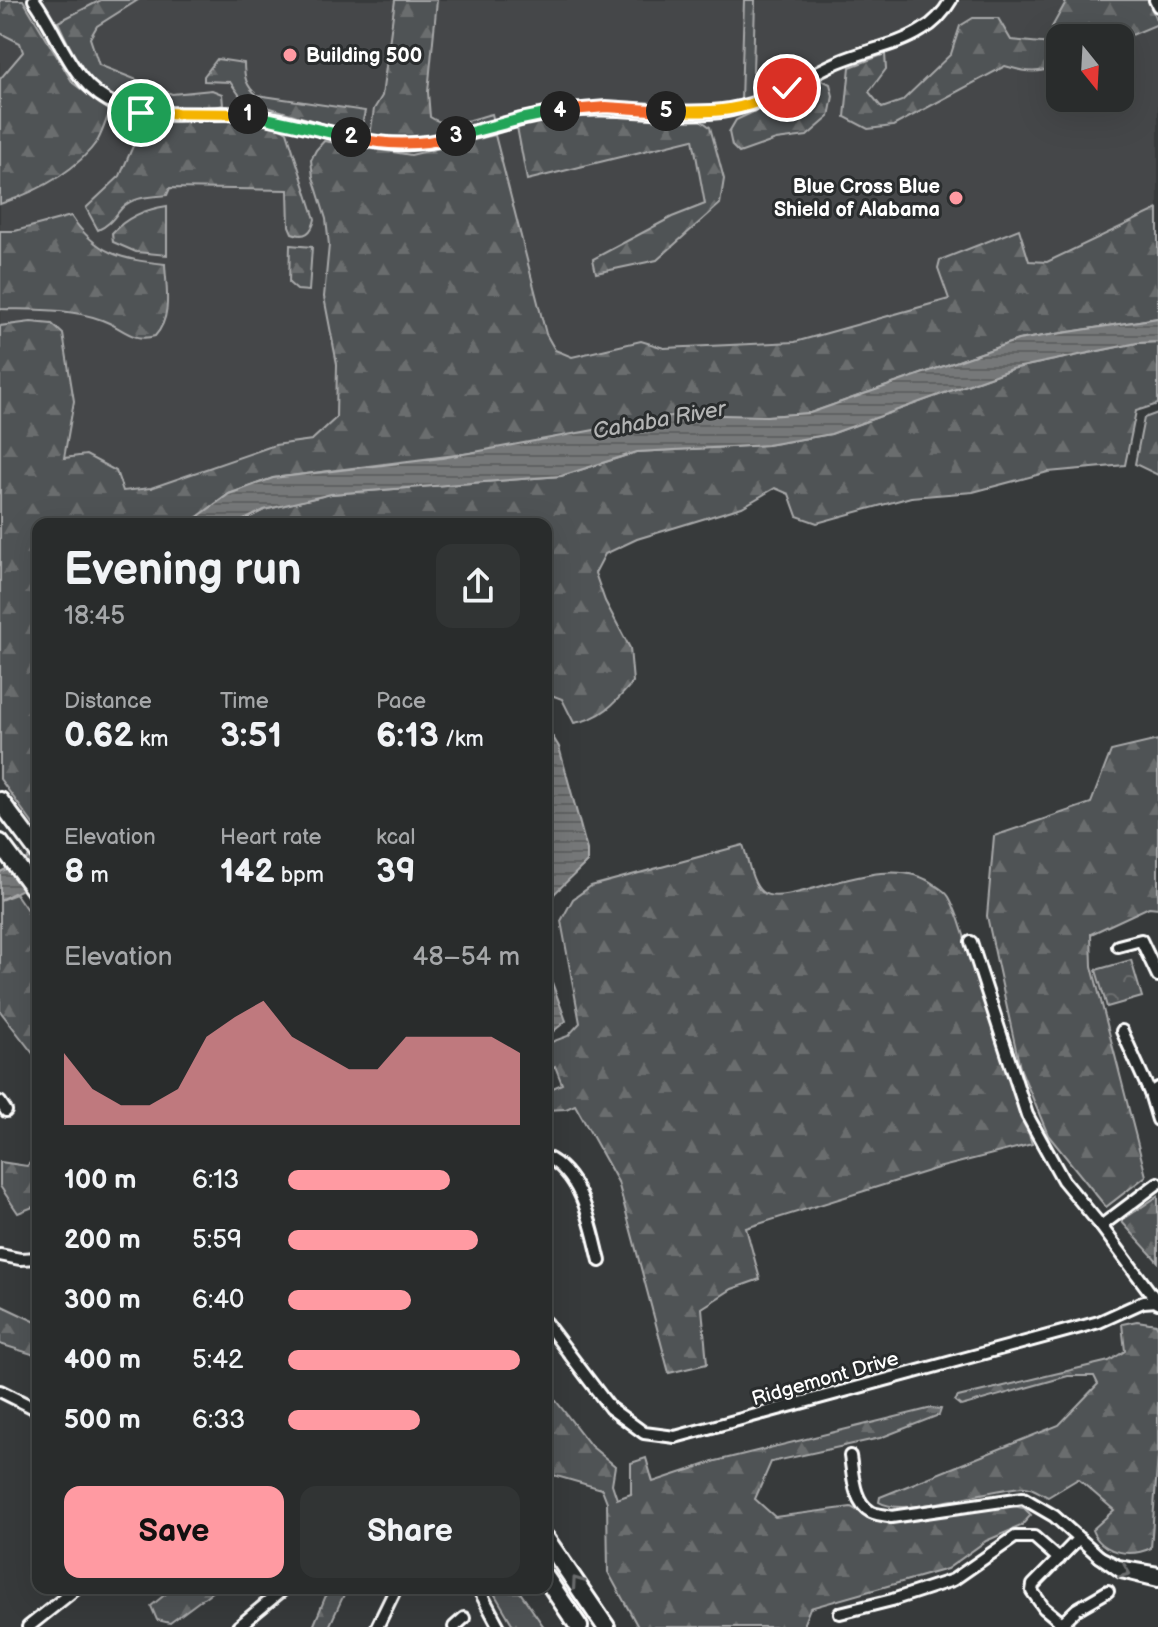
<!DOCTYPE html>
<meta charset="utf-8">
<style>
:root{--surface:#292c2c;--page:#313434;--text:#f1f3f6;--muted:#a5a7a9;--line:#454848;--accent:#ff9aa2}
body{margin:0;font-family:"Balsamiq Sans",sans-serif;background:var(--page);color:var(--text);height:100vh;display:flex;flex-direction:column;font-size:30px;white-space:nowrap}
*{box-sizing:border-box;margin:0}
p{font-size:26px;color:var(--muted)}
.icon{flex:none;width:44px;height:44px;fill:none;stroke:currentColor;stroke-width:2;stroke-linecap:round;stroke-linejoin:round}
.map{position:relative;flex:1;overflow:hidden}
.details{position:absolute;left:32px;top:518px;width:520px;height:1076px;display:flex;flex-direction:column;background:var(--surface);border-radius:16px;box-shadow:0 8px 32px #0002,0 0 0 2px var(--line)}
.details>*{flex:none}
.needle{width:52px;rotate:162deg}
.fabs{position:absolute;left:1046px;top:24px;display:grid;gap:16px}
.fabs a{display:grid;place-items:center;width:88px;height:88px;border-radius:16px;background:var(--surface);box-shadow:0 8px 32px #0002,0 0 0 2px var(--line);font-size:40px}
.pin{position:absolute;display:grid;place-items:center;width:68px;height:68px;color:#fff;margin:-34px;border:4px solid #fff;border-radius:50%;box-shadow:0 2px 8px #0007}
.km{position:absolute;width:40px;height:40px;margin:-20px;border-radius:50%;background:#222;color:#fff;font-size:22px;line-height:40px;text-align:center}
.round{display:grid;place-items:center;flex:none;width:84px;height:84px;border-radius:16px;background:var(--page)}
.headline{display:flex;align-items:center;justify-content:space-between;height:136px;padding:0 32px}
h1{font-size:44px;font-weight:800;line-height:60px}
.stats{display:grid;grid-template-columns:repeat(3,1fr);gap:12px;height:136px;padding:8px 32px}
.stats div{display:grid;align-content:center}
.stats b{font-size:34px;font-weight:800}
.stats small{font-size:22px;font-weight:400}
.stats p{font-size:22px}
.chart{height:224px;padding:16px 32px}
.chart p{display:flex;justify-content:space-between}
.chart svg{width:100%;height:144px;margin-top:8px;fill:var(--accent);opacity:.7}
.action{display:flex;gap:16px;margin-top:auto;padding:16px 32px}
.action a{flex:1;height:92px;border-radius:16px;background:var(--accent);color:#111;font-size:32px;font-weight:800;line-height:92px;text-align:center}
.action a+a{background:var(--page);color:var(--text)}
ul{padding:0 32px;list-style:none;font-size:26px}
li{display:grid;grid-template-columns:128px 96px 1fr;align-items:center;height:60px}
li i{height:20px;border-radius:10px;background:var(--accent)}
.map>svg:first-child{display:block}
</style>
<div class="map">
<svg width="1158" height="1627" viewBox="0 0 1158 1627">
<defs>
<pattern id="forest-firs" width="22" height="20" patternUnits="userSpaceOnUse" patternTransform="scale(2)"><rect width="22" height="20" fill="#505354"/><path d="M5 1l3.5 6h-7zM16 11l3.5 6h-7z" fill="#6a6d6e"/></pattern>
<pattern id="park-crowns" width="20" height="18" patternUnits="userSpaceOnUse" patternTransform="scale(2)"><rect width="20" height="18" fill="#505354"/><path d="M2 6a3 3 0 1 1 6 0M12 15a3 3 0 1 1 6 0" fill="none" stroke="#6a6d6e"/></pattern>
<pattern id="water-rules" width="6" height="5" patternUnits="userSpaceOnUse" patternTransform="scale(2)"><rect width="6" height="5" fill="#767879"/><path d="M0 2.5h6" fill="none" stroke="#616262"/></pattern>
</defs>
<rect width="100%" height="100%" fill="#373a3b"/>
<filter id="ink" filterUnits="userSpaceOnUse"><feTurbulence type="fractalNoise" baseFrequency=".0125" numOctaves="2"/><feDisplacementMap in="SourceGraphic" scale="16" xChannelSelector="R" yChannelSelector="G"/><feConvolveMatrix kernelMatrix="1 2 1 2 8 2 1 2 1" color-interpolation-filters="sRGB"/></filter>
<g filter="url(#ink)">
<!-- built -->
<path fill="#444748" fill-rule="evenodd" d="M0,0H1158V296L109,520L0,513ZM1060,38H1120V98H1060Z"/>
<!-- forest -->
<g fill="url(#forest-firs)" stroke="#a8a9aa" stroke-width="2">
<path d="M0,0H23L73,83L110,111C106,120 103,131 98,140C75,173 36,192 0,204V79L23,52L20,43L0,33Z"/>
<path d="M101,0H138L97,26L90,38L99,65L172,94L212,90L222,94L223,105C210,110 193,108 179,109C108,111 84,81 58,22Z"/>
<path d="M395,0H437L428,92L430,117C449,130 471,119 492,114L494,122L439,137L409,141L370,136L374,109L382,96Z"/>
<polygon points="744,0 755,0 753,72 778,74 778,84 756,99 741,101"/>
<path d="M1067,0H1148L1158,24L1120,40L1060,38V65C1038,74 1028,73 1005,66L893,126L868,129L845,117L850,67L885,54L886,69L869,92L882,108L902,101L951,54L960,26L973,18H998L1011,40L1051,44L1052,27Z"/>
<path d="M217,59L244,63C244,77 246,86 257,95L365,111L362,125L357,130L349,131L243,100L230,82L204,81V76Z"/>
<polygon points="822,80 830,84 833,96 829,117 807,136 776,140 739,153 732,146 729,132 736,120"/>
<polygon points="582,113 699,119 710,127 724,179 720,204 657,260 596,273 593,259 672,217 705,204 693,139 527,180 517,127"/>
<path d="M231,120L279,127L287,132L315,219C312,233 305,238 292,233L289,226L288,190L170,188L167,195C153,197 133,196 122,208C114,217 110,225 98,230L86,208L120,176L143,123Z"/>
<polygon points="495,135 546,334 555,350 572,357 641,341 664,348 795,342 949,299 938,268 940,260 1019,229 1029,261 1047,262 1158,209 1158,318 1018,340 810,413 767,416 273,478 229,494 188,524 38,524 38,831 0,779 0,326 31,322 52,324 63,334 74,401 64,458 86,455 116,471 123,491 151,488 275,445 312,440 336,418 337,364 324,297 329,245 326,219 313,177 311,160 316,150 324,141 411,155"/>
<path d="M167,206V255L136,252L113,242L112,233C127,217 145,209 167,206Z"/>
<path d="M71,216C97,255 121,259 165,264C166,288 173,316 155,336C132,343 122,327 102,320C68,308 35,310 0,309V231H15Z"/>
<polygon points="290,245 312,247 309,291 297,290 289,283"/>
<path d="M1158,342V404L1136,411L1125,465L1048,472L973,492L911,497L817,523L797,516L789,494L775,488L742,507L637,539L605,554L595,573L605,601L630,648L633,682C615,703 603,718 574,723L562,699L546,693V524H236L264,510L331,494L561,476L637,452L767,445L831,434L1011,369L1137,343Z"/>
<polygon points="1158,413 1158,475 1135,464 1144,418"/>
<polygon points="1158,740 1158,908 1149,907 1091,934 1092,966 1146,1176 1106,1207 1048,1135 1020,1068 987,916 994,836 1091,803 1111,751"/>
<path d="M743,845C748,858 751,883 762,892C787,912 884,846 935,885C940,888 946,892 949,897C953,904 956,912 959,920L1032,1144L938,1168L746,1228L760,1279L732,1289L702,1308L707,1364L669,1373L618,1182L575,1105L566,1109L546,1110V1091L562,1084L555,1066L546,1073V1044L568,1036L580,1023L561,921L573,899L591,886Z"/>
<polygon points="16,894 38,926 38,1060 0,1011 0,900"/>
<polygon points="38,1155 38,1205 18,1213 0,1186 0,1162 27,1166"/>
<polygon points="1158,1196 1158,1262 1121,1221"/>
<polygon points="0,1305 38,1323 38,1356 0,1344"/>
<path d="M1137,1321L1156,1324L1158,1328V1455L1151,1548C1130,1558 1101,1553 1092,1530L1114,1510L1078,1479L1048,1497C1041,1494 1033,1487 1025,1487C991,1487 905,1519 879,1502L880,1497L1059,1425L1098,1384L1094,1376H1068L961,1406L955,1401L958,1397L1109,1361L1125,1351L1122,1324Z"/>
<polygon points="546,1388 591,1446 615,1466 612,1484 617,1499 631,1494 631,1463 646,1458 653,1482 716,1461 932,1408 941,1409 939,1415 880,1438 771,1462 755,1499 775,1517 851,1507 875,1521 1012,1506 1024,1508 1031,1515 1021,1526 986,1541 947,1569 810,1608 804,1623 805,1627 638,1627 608,1572 607,1502 602,1489 546,1473"/>
<polygon points="173,1588 217,1588 170,1623 157,1620 151,1606"/>
<polygon points="329,1588 347,1588 329,1627 313,1627"/>
<polygon points="491,1588 517,1588 544,1627 514,1627"/>
</g>
<!-- park -->
<polygon fill="url(#park-crowns)" stroke="#a8a9aa" stroke-width="2" points="1131,960 1142,997 1107,1007 1096,970"/>
<!-- water -->
<g fill="url(#water-rules)" stroke="#adaeaf" stroke-width="2">
<polygon points="1158,318 1158,342 1137,343 1011,369 831,434 767,445 637,452 561,476 331,494 264,510 236,524 188,524 229,494 273,478 442,458 681,414 767,416 810,413 1018,340"/>
<polygon points="553,737 559,747 587,850 587,862 554,894 546,917 546,738"/>
<polygon points="38,849 38,881 0,900 0,872 27,859"/>
<polygon points="546,966 566,1021 550,1034 546,1033"/>
</g>
<g fill="none" stroke-linecap="round" stroke-linejoin="round">
<!-- minor casing -->
<g stroke="#fff" stroke-width="16">
<g id="minor">
<path d="M34,0C61,37 72,88 119,106C160,122 203,110 245,114C301,119 354,147 411,144C461,141 509,119 559,112C613,104 667,118 721,112C764,106 799,79 838,62C865,50 897,46 922,30C935,23 944,12 951,0"/>
<polyline points="1155,0 1158,6"/>
<polyline points="971,942 1027,1115 1063,1180 1101,1226 1158,1303"/>
<polyline points="1118,946 1141,940 1158,976"/>
<polyline points="1122,1031 1150,1093 1158,1088"/>
<polyline points="1150,1093 1158,1120"/>
<polyline points="0,1102 6,1111"/>
<path d="M546,1157C583,1174 591,1226 600,1261"/>
<polyline points="1101,1226 1158,1183"/>
<polyline points="0,1255 20,1259 38,1258"/>
<polyline points="546,1323 610,1408 644,1433 675,1437 1099,1322 1143,1302 1157,1301"/>
<polyline points="0,1391 38,1410"/>
<path d="M850,1456C853,1474 853,1502 871,1512C876,1515 886,1515 891,1517L1023,1498L1054,1516L1100,1557"/>
<polyline points="1158,1573 1118,1566 1100,1557 1121,1572 1158,1581"/>
<polyline points="478,1588 499,1627"/>
<polyline points="840,1613 892,1600 953,1580 1015,1537 1034,1537 1059,1559"/>
<polyline points="1061,1622 1044,1608 1032,1591 1033,1585 1078,1539"/>
<polyline points="28,1627 77,1588"/>
<polyline points="238,1627 285,1588"/>
<polyline points="377,1627 396,1588"/>
<polyline points="454,1627 464,1618"/>
<polyline points="1058,1627 1077,1609 1108,1591"/>
</g>
</g>
<!-- highway casing -->
<g stroke="#fff" stroke-width="22">
<g id="highway">
<polyline points="0,801 38,852"/>
<polyline points="0,843 38,894"/>
<polyline points="546,1539 606,1627"/>
<polyline points="546,1578 579,1627"/>
</g>
</g>
<!-- minor -->
<use href="#minor" stroke="#2a2d2e" stroke-width="10"/>
<!-- highway -->
<use href="#highway" stroke="#2a2d2e" stroke-width="16"/>
</g>
<!-- one-way arrows -->
<defs><path id="oneway-chevron" d="M-2-3.5L2.5 0L-2 3.5" fill="none" stroke-width="1.6" stroke-linecap="round" stroke-linejoin="round" transform="scale(2)"/></defs>
<g stroke="#6a6c6d">
<use href="#oneway-chevron" transform="translate(1125 1572) rotate(22)"/>
<use href="#oneway-chevron" transform="translate(577 1582) rotate(-125)"/>
</g>
</g>
<g fill="none" stroke-linecap="round" stroke-linejoin="round" filter="url(#ink)">
<!-- split-1 casing -->
<g stroke="#fff" stroke-width="16">
<polyline id="split-1" points="141,113 248,114"/>
</g>
<!-- split-2 casing -->
<g stroke="#fff" stroke-width="16">
<polyline id="split-2" points="248,114 351,137"/>
</g>
<!-- split-3 casing -->
<g stroke="#fff" stroke-width="16">
<path id="split-3" d="M351,137C387,146 421,146 456,136"/>
</g>
<!-- split-4 casing -->
<g stroke="#fff" stroke-width="16">
<polyline id="split-4" points="456,136 521,119 560,111"/>
</g>
<!-- split-5 casing -->
<g stroke="#fff" stroke-width="16">
<polyline id="split-5" points="560,111 606,107 666,111"/>
</g>
<!-- split-6 casing -->
<g stroke="#fff" stroke-width="16">
<path id="split-6" d="M666,111C714,113 744,112 787,88"/>
</g>
<!-- split-1 -->
<use href="#split-1" stroke="#f5b400" stroke-width="10"/>
<!-- split-2 -->
<use href="#split-2" stroke="#22a559" stroke-width="10"/>
<!-- split-3 -->
<use href="#split-3" stroke="#f0652b" stroke-width="10"/>
<!-- split-4 -->
<use href="#split-4" stroke="#22a559" stroke-width="10"/>
<!-- split-5 -->
<use href="#split-5" stroke="#f0652b" stroke-width="10"/>
<!-- split-6 -->
<use href="#split-6" stroke="#f5b400" stroke-width="10"/>
</g>
<!-- markers -->
<g fill="#ff9aa2" stroke="#2a2d2e" stroke-width="3">
<circle cx="290" cy="55" r="8"/>
<circle cx="956" cy="198" r="8"/>
</g>
<g text-anchor="middle" stroke-width="6" stroke-linejoin="round" paint-order="stroke">
<!-- poi labels -->
<g font-size="20" font-weight="bold" fill="#fff" stroke="#2a2d2e" text-anchor="start">
<text x="306" y="62">Building 500</text>
<text x="940" y="193" text-anchor="end">Blue Cross Blue<tspan x="940" dy="23">Shield of Alabama</tspan></text>
</g>
<!-- street labels -->
<g font-size="20" fill="#fff" stroke="#2a2d2e">
<text transform="translate(825 1378) rotate(-16)" y="7">Ridgemont Drive</text>
</g>
<!-- water labels -->
<g font-size="22" font-style="italic" fill="#b4b5b5" stroke="#2a2d2e">
<text transform="translate(659 419) rotate(-10)" y="8">Cahaba River</text>
</g>
</g>
</svg>
<div class="fabs">
<a><svg class="needle" viewBox="-14 -14 28 28"><path d="M0-13l5 13h-10z" fill="#e53935"/><path d="M0 13l5-13h-10z" fill="#a5a7a9"/></svg></a>
</div>
<div class="pin" style="left:141px;top:113px;background:#1e9e55"><svg class="icon" aria-label="arrive" viewBox="0 0 24 24"><path d="M6 21V4h12l-3 4 3 4H6"/></svg></div>
<div class="pin" style="left:787px;top:88px;background:#d93025"><svg class="icon" aria-label="check" viewBox="0 0 24 24"><path d="M5 12l5 5 9-10"/></svg></div>
<b class="km" style="left:248px;top:114px">1</b>
<b class="km" style="left:351px;top:137px">2</b>
<b class="km" style="left:456px;top:136px">3</b>
<b class="km" style="left:560px;top:111px">4</b>
<b class="km" style="left:666px;top:111px">5</b>
<section class="details">
<div class="headline"><div><h1>Evening run</h1><p>18:45</p></div><a class="round"><svg class="icon" aria-label="share" viewBox="0 0 24 24"><path d="M12 15V3M7 8l5-5 5 5M5 13v7h14v-7"/></svg></a></div>
<div class="stats">
<div><p>Distance</p><b>0.62<small> km</small></b></div>
<div><p>Time</p><b>3:51</b></div>
<div><p>Pace</p><b>6:13<small> /km</small></b></div>
</div>
<div class="stats">
<div><p>Elevation</p><b>8<small> m</small></b></div>
<div><p>Heart rate</p><b>142<small> bpm</small></b></div>
<div><p>kcal</p><b>39</b></div>
</div>
<div class="chart"><p><span>Elevation</span>48–54 m</p>
<svg viewBox="0 0 160 44" preserveAspectRatio="none"><path d="M0 44V22L10 33L20 38L30 38L40 33L50 17L60 11L70 6L80 17L90 22L100 27L110 27L120 17L130 17L140 17L150 17L160 22V44z"/></svg>
</div>
<ul>
<li><b>100 m</b>6:13<i style="width:70%"></i></li>
<li><b>200 m</b>5:59<i style="width:82%"></i></li>
<li><b>300 m</b>6:40<i style="width:53%"></i></li>
<li><b>400 m</b>5:42<i style="width:100%"></i></li>
<li><b>500 m</b>6:33<i style="width:57%"></i></li>
</ul>
<div class="action"><a>Save</a><a>Share</a></div>
</section>
</div>
